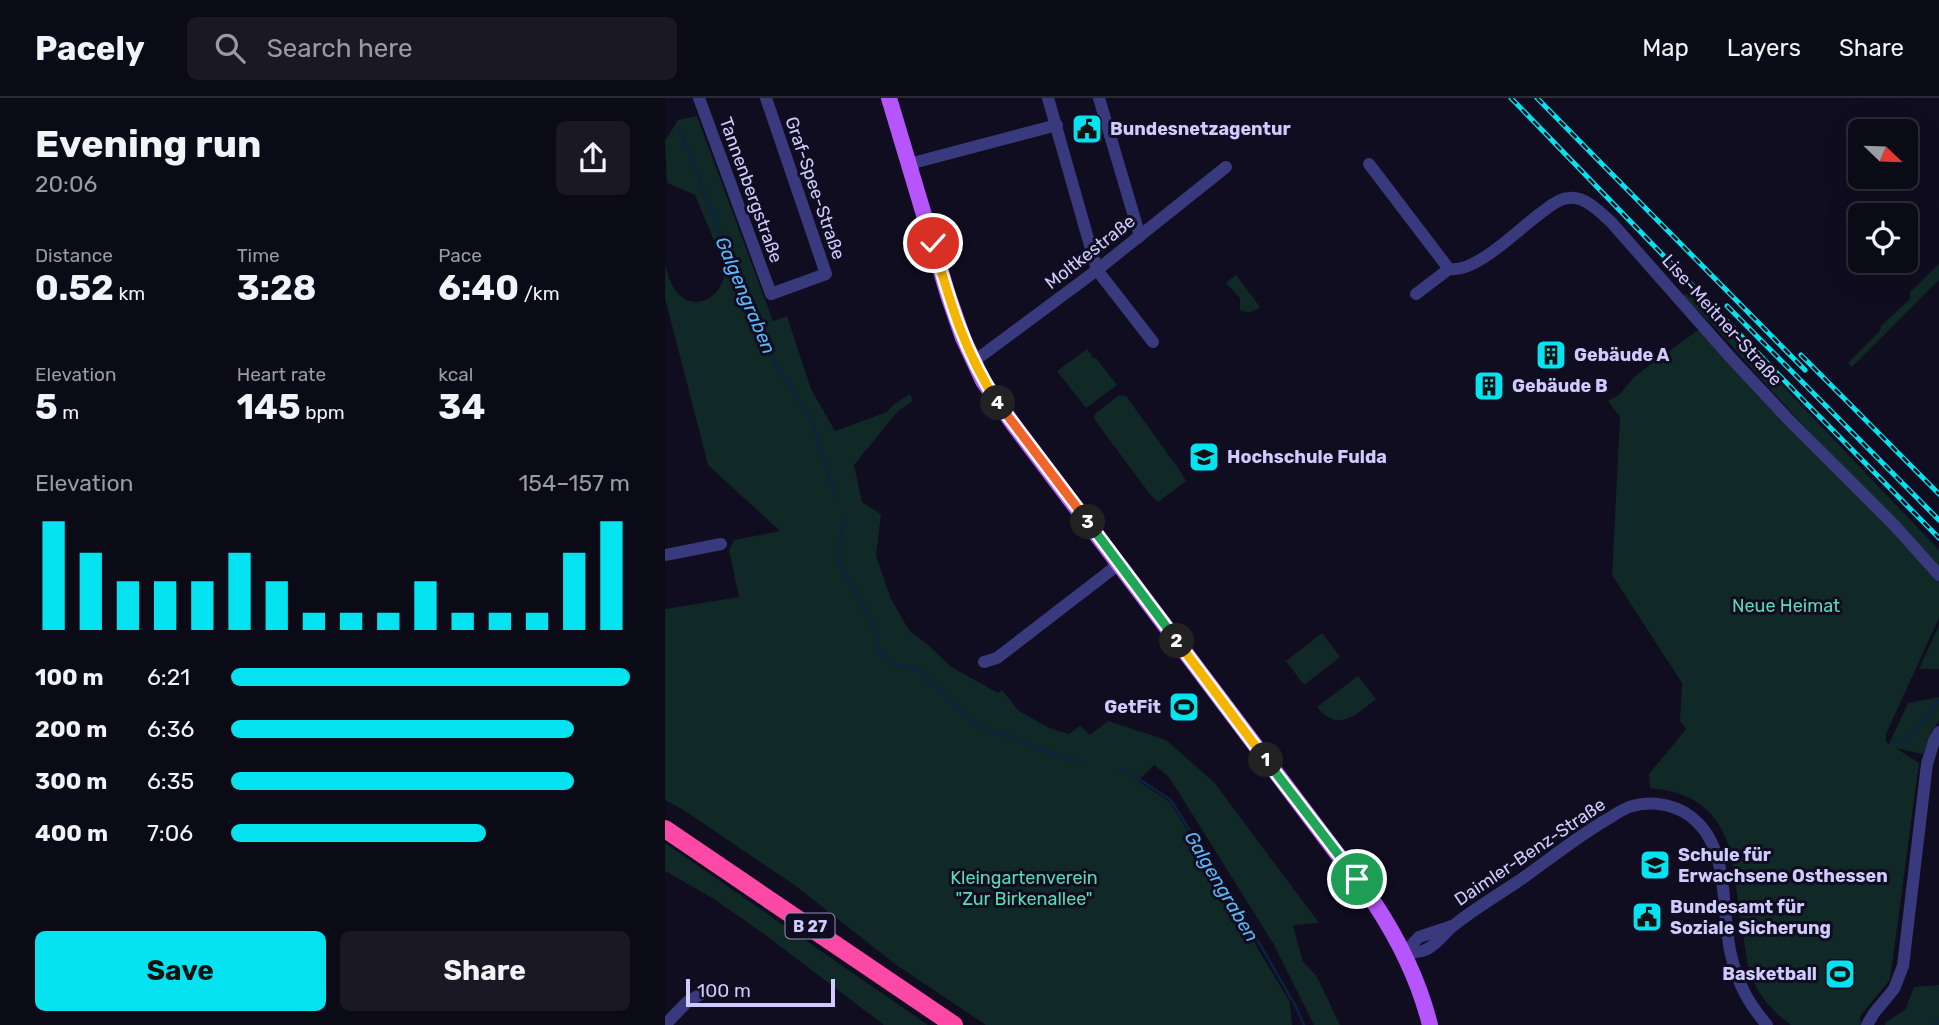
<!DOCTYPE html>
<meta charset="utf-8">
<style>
:root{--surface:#0b0a17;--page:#191824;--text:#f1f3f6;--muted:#9a9aa1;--line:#2b2b36;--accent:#05e2f0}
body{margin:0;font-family:Rubik,sans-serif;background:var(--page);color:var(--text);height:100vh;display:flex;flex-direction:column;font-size:26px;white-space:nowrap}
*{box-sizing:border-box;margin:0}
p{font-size:23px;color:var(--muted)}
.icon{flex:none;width:38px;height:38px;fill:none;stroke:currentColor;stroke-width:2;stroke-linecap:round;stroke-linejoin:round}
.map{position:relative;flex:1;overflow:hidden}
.details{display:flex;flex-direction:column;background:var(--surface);width:665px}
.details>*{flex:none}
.needle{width:46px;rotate:113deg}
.fabs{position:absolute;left:1183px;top:21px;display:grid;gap:14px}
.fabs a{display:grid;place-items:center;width:70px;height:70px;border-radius:10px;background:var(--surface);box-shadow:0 7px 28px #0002,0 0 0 2px var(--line);font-size:35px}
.scale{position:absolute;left:21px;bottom:18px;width:149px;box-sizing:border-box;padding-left:7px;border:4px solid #cfcbfe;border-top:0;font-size:19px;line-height:24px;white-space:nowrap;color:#cfcbfe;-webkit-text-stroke:5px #0f0d1f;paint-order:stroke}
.pin{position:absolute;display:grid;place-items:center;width:60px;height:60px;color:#fff;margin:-30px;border:4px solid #fff;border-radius:50%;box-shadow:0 2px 7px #0007}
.km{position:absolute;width:35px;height:35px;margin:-18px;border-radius:50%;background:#222;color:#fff;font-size:19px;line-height:35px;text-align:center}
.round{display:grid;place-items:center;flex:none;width:74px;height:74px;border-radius:10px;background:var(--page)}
.summary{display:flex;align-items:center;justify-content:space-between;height:119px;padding:0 35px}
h1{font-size:38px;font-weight:700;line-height:52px}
.metrics{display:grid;grid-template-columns:repeat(3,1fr);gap:10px;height:119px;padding:7px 35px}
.metrics div{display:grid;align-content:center}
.metrics b{font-size:35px;font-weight:700}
.metrics small{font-size:19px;font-weight:400}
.metrics p{font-size:19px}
.chart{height:196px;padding:14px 35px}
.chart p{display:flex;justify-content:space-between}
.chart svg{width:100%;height:126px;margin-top:7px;stroke:var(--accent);stroke-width:6}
.action{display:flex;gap:14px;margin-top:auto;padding:14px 35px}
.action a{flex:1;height:80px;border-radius:10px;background:var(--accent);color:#111;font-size:28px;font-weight:700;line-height:80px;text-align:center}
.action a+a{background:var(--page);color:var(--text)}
ul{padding:0 35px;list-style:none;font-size:23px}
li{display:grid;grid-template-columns:112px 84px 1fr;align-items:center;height:52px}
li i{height:18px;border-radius:9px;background:var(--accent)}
header{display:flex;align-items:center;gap:42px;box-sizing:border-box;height:98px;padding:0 35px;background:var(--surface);border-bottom:2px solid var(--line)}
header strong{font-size:33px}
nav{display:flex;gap:38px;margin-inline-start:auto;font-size:24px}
.search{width:490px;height:63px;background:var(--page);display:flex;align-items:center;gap:18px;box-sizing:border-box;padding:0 24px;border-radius:10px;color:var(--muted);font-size:26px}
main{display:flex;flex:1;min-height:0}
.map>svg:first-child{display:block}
</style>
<header>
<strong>Pacely</strong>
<div class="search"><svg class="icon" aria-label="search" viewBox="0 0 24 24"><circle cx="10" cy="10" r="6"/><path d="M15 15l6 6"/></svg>Search here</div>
<nav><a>Map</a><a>Layers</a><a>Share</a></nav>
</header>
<main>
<section class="details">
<div class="summary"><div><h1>Evening run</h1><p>20:06</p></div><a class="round"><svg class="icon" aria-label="share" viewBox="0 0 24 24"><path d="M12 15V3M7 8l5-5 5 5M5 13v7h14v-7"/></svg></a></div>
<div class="metrics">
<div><p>Distance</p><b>0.52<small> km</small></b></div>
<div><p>Time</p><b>3:28</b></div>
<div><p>Pace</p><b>6:40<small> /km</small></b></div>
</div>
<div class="metrics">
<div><p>Elevation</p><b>5<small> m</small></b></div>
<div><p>Heart rate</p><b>145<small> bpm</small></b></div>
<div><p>kcal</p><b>34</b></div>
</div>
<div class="chart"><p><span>Elevation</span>154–157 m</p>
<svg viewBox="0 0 160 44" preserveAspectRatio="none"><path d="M5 44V6M15 44V17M25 44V27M35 44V27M45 44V27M55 44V17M65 44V27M75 44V38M85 44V38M95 44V38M105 44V27M115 44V38M125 44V38M135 44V38M145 44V17M155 44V6"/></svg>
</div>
<ul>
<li><b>100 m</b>6:21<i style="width:100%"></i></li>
<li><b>200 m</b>6:36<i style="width:86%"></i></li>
<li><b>300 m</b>6:35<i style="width:86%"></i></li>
<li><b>400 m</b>7:06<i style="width:64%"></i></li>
</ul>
<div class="action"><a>Save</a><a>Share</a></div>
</section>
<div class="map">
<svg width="1274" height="927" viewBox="0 0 1274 927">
<rect width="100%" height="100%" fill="#0f0d1f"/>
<!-- green -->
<g fill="#102826">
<path d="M32,18L108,223L122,218L146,291L170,333L222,314L228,307L245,296L248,303L233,313L189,367L197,404L216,416L211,458L226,501L241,527L246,534L262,546L285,568L333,595L337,592L354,613L382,629L404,636L415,628L425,637L443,623L501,642L549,684L654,825L628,827L638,864L651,877L675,927H649L608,845L504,679L489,667L473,683L505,704L625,904L627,927H321L230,866L132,789L17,711L0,702V511L74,499L64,452L69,442L115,433L43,367L0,200V167C3,175 5,186 11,193C29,217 61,198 60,169L30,97L2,85L0,43L13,22Z"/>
<polygon points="1274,166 1274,182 1187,269 1183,265 1215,233 1216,228 1245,201 1245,194"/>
<path d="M571,177L595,209C588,214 584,216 575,212V200L561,185Z"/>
<polygon points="1023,196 1059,226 1274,452 1274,470 1123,311 1048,227 1016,197"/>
<path d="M1033,232L1044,241L1274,482V520L1221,636V644L1224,646L1243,605L1274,599V623L1267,632L1258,656L1231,650L1254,665L1225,882L1195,918L1196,927H1126L1113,917L1102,905L1092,891L1083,869L1065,751C1051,710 1027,694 985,690L984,676L1021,631L1015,623L1017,585L947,477L955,319L943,303L955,296L970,278Z"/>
<polygon points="422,251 429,261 431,260 452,287 421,310 392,273"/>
<polygon points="454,297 461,298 513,370 521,383 493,404 484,395 429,321 430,316"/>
<polygon points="1274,527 1274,571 1254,571"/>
<polygon points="657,535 675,559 639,587 621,563"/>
<path d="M693,578L711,601C691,617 673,635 652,609Z"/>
<polygon points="0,745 263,927 219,927 99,836 49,801 0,773"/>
<polygon points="1274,887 1274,927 1220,927 1221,924 1240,912 1249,889"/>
</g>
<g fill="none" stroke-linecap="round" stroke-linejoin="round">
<!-- stream -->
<g stroke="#0d2342" stroke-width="2.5">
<polyline points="14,30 101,251 147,324 170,398"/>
<polyline points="178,420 174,460 178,473 195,501 213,539 213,551 224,565 253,572 302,620 321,631 346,639 360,646 397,659 418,664"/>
<polyline points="1229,644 1241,643 1246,638 1274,603"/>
<polyline points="453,671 466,676 506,702 592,841 631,909 639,927"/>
<polyline points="1268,927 1274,922"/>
</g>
<!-- minor -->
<g stroke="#39397d" stroke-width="12">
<polyline points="34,0 106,196 161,176 101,0"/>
<polyline points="383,0 432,172 488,244"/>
<polyline points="434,0 474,135 473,140"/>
<polyline points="244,66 392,27"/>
<path d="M704,66L784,171C812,176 857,127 880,112C886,107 896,100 904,100C920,98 935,114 946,124L1066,260L1124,322L1230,428L1274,477"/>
<polyline points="751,196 784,171"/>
<polyline points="308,264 432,172 561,69"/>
<polyline points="0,457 56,446"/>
<polyline points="319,564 332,560 454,466"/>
<path d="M739,855C745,854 754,855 760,852C771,848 779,835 788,828C810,810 835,796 858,780C886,760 912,739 941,722C948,718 956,712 964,709C988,701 1016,707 1033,725C1065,757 1056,815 1066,857C1073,886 1083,905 1102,927"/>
<polyline points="739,855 754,839 787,828"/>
<polyline points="0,927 22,904 47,890"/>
<polyline points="1202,927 1209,915 1229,891 1238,868 1262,666 1269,643 1274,634"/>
</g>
<!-- major -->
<path stroke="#b655fb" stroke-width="16" d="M224,0L283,197L298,240L318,283L348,326L710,806C735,844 754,883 765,927"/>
<!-- highway -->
<polyline stroke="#fb49a5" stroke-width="18" points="0,731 289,927"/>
<!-- rail casing -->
<g stroke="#05e2f0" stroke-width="5">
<g id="rail">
<polyline points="846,0 1143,307 1274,440"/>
<polyline points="872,0 1140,272"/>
<polyline points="1062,208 1274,422"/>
<polyline points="1136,257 1274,396"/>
</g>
</g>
<!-- rail -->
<use href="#rail" stroke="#0f0d1f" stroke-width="2.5" stroke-dasharray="8" stroke-linecap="butt"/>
</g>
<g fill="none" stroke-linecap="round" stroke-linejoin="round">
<!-- split-1 casing -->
<g stroke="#fff" stroke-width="14">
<polyline id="split-1" points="601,662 692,781"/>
</g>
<!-- split-2 casing -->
<g stroke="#fff" stroke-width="14">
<polyline id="split-2" points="512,543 601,662"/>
</g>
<!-- split-3 casing -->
<g stroke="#fff" stroke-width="14">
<polyline id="split-3" points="423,424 512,543"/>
</g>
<!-- split-4 casing -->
<g stroke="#fff" stroke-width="14">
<polyline id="split-4" points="333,305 423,424"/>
</g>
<!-- split-5 casing -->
<g stroke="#fff" stroke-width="14">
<path id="split-5" d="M268,145C285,204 299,254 333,305"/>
</g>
<!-- split-1 -->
<use href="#split-1" stroke="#22a559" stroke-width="9"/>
<!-- split-2 -->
<use href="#split-2" stroke="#f5b400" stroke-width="9"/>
<!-- split-3 -->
<use href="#split-3" stroke="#22a559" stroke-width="9"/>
<!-- split-4 -->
<use href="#split-4" stroke="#f0652b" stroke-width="9"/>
<!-- split-5 -->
<use href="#split-5" stroke="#f5b400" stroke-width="9"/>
</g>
<!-- icons -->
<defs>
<g id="civic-square" transform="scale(1.575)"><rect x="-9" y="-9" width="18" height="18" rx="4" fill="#05e2f0" stroke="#0f0d1f"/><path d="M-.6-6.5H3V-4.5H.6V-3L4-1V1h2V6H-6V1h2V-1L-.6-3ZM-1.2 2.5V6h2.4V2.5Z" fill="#111"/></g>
<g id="building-square" transform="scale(1.575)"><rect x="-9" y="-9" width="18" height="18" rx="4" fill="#05e2f0" stroke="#0f0d1f"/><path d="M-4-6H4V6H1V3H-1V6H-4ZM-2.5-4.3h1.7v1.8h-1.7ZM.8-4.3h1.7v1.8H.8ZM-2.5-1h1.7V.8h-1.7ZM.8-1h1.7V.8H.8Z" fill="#111"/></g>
<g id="university-square" transform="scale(1.575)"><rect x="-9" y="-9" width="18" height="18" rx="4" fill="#05e2f0" stroke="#0f0d1f"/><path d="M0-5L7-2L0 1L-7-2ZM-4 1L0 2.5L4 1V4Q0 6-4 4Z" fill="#111"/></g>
<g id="stadium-square" transform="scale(1.575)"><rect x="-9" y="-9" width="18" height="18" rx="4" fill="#05e2f0" stroke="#0f0d1f"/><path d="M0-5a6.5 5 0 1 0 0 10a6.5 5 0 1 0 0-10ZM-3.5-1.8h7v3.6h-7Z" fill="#111"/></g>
</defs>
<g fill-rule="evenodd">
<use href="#civic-square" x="422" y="31"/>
<use href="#building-square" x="886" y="257"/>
<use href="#building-square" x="824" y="288"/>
<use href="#university-square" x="539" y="359"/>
<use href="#stadium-square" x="519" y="609"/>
<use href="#university-square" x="990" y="767"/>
<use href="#civic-square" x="982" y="819"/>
<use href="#stadium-square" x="1175" y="876"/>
</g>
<g text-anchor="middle" stroke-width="6" stroke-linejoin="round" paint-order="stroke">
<!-- shield labels -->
<rect fill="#0f0d1f" stroke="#9592bb" stroke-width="2" x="120.5" y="815.5" width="49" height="25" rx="5"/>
<g font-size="16" font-weight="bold" fill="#cfcbfe">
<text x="145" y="834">B 27</text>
</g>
<!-- poi labels -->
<g font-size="18" font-weight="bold" fill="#cfcbfe" stroke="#0f0d1f" text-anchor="start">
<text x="445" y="37">Bundesnetzagentur</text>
<text x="909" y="263">Gebäude A</text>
<text x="847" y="294">Gebäude B</text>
<text x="562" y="365">Hochschule Fulda</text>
<text x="496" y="615" text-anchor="end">GetFit</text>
<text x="1013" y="763">Schule für<tspan x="1013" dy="21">Erwachsene Osthessen</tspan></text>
<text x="1005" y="815">Bundesamt für<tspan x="1005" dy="21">Soziale Sicherung</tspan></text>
<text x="1152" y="882" text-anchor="end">Basketball</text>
</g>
<!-- street labels -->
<g font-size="18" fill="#cfcbfe" stroke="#0f0d1f">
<text transform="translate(150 90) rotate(71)" y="6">Graf-Spee-Straße</text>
<text transform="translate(86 92) rotate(70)" y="6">Tannenbergstraße</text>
<text transform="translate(425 154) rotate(-38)" y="6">Moltkestraße</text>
<text transform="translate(1057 222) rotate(48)" y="6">Lise-Meitner-Straße</text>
<text transform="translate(865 754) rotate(-34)" y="6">Daimler-Benz-Straße</text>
</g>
<!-- park labels -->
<g font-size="18" fill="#5adbb6" stroke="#0f0d1f">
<text x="1121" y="514">Neue Heimat</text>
<text x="359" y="786">Kleingartenverein<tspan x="359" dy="21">"Zur Birkenallee"</tspan></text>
</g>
<!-- water labels -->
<g font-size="19" font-style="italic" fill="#5cb8fb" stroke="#0f0d1f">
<text transform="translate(81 197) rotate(67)" y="7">Galgengraben</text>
<text transform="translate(557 788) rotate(59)" y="7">Galgengraben</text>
</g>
</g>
</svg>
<div class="fabs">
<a><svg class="needle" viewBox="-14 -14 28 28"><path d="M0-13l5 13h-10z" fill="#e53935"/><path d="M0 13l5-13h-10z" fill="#9a9aa1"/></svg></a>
<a><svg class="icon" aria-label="locate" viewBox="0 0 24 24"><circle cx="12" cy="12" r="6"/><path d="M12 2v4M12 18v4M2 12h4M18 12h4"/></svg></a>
</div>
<div class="scale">100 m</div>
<div class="pin" style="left:692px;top:781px;background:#1e9e55"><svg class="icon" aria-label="arrive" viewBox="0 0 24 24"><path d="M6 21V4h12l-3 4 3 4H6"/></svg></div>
<div class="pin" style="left:268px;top:145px;background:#d93025"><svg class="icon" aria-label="check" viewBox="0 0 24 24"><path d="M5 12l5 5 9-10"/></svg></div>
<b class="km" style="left:601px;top:662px">1</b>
<b class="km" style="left:512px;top:543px">2</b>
<b class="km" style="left:423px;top:424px">3</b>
<b class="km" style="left:333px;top:305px">4</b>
</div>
</main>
